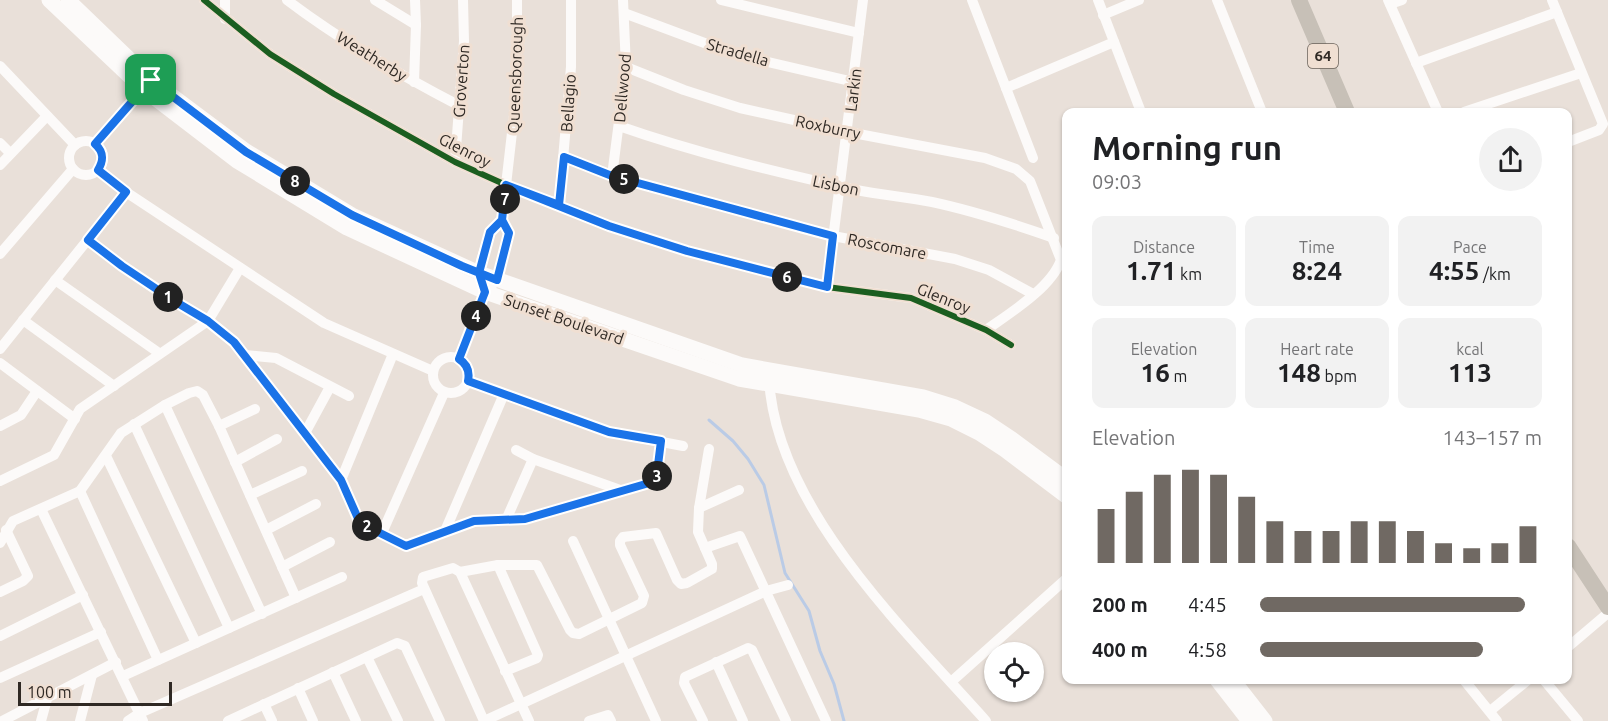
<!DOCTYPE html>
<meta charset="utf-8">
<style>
:root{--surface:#fff;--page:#f2f2f2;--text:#202124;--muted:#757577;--accent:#706963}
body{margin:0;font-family:Ubuntu,sans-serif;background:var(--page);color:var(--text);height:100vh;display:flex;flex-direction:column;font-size:22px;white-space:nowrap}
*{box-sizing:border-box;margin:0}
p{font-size:20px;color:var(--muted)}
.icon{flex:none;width:33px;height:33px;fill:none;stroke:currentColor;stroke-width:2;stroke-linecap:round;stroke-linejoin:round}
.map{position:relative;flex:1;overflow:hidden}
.drawer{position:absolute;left:1062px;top:108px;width:510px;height:576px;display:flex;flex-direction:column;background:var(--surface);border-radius:12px;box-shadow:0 2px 4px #0004}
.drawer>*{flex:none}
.buttons{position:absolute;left:984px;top:642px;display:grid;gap:12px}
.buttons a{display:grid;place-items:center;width:60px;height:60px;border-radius:50%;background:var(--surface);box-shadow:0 2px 4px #0004;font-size:30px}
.scale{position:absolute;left:18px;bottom:15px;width:154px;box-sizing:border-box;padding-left:6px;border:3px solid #2f2924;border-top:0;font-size:16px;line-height:21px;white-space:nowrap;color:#2f2924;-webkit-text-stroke:4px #f0dfd2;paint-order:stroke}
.pin{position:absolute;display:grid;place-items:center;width:51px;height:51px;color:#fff;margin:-26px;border-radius:12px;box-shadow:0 3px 9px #0006}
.km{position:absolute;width:30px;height:30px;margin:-15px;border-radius:50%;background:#222;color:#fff;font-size:16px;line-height:30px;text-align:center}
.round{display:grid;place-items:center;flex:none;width:63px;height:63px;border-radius:32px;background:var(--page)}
.overview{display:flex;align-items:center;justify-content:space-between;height:102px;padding:0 30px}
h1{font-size:33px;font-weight:700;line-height:45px}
.stats{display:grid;grid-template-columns:repeat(3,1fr);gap:9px;height:102px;padding:6px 30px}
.stats div{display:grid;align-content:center;border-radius:12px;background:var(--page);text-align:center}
.stats b{font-size:26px;font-weight:700}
.stats small{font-size:16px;font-weight:400}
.stats p{font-size:16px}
.chart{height:168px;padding:12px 30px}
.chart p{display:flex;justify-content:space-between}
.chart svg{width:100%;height:108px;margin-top:6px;stroke:var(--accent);stroke-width:6}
ul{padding:0 30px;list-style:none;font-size:20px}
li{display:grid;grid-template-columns:96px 72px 1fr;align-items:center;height:45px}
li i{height:15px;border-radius:8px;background:var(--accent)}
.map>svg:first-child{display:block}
</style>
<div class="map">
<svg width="1608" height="721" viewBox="0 0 1608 721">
<rect width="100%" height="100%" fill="#e9e0d9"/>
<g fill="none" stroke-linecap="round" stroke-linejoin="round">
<!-- stream -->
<polyline stroke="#bacbe6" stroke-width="3" points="709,420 733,441 748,459 764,485 785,573 809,611 820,651 834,684 844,721"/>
<!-- minor -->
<g stroke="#fcfaf9" stroke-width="10">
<polyline points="204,0 270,54 334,94 455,162 506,185 609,226 687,251 827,287 911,298 986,330 1011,345"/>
<polyline points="225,0 225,19"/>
<path d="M287,0C341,41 400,75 460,106"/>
<polyline points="375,0 416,25"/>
<polyline points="721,0 859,33"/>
<polyline points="972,0 1033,158"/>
<polyline points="1098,0 1141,112"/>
<polyline points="1217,0 1262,112"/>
<polyline points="1388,0 1438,112"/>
<polyline points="1552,0 1603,124 1599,130 1568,142"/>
<polyline points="1390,4 1402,0"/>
<polyline points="624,13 734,54 854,82"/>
<polyline points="1103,15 1139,0"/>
<polyline points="1416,63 1557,12"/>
<polyline points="0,66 75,145"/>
<path d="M626,67L684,90L740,108L848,132L985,158L1016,169L1030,181L1061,260C1051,288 1010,313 986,330"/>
<polyline points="414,82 416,25 415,0"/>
<polyline points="1006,88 1114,42"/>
<polyline points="1464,112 1581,73"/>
<path d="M619,126C696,153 776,172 856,190C881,195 907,197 932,202C974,211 1014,224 1054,238"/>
<circle cx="86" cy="158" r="17"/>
<polyline points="0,143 10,153"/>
<polyline points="95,144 147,84"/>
<polyline points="564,157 612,176 833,236 955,259 989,270 1033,294"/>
<polyline points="455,162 464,41 463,0"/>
<polyline points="0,165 47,116"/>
<polyline points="98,169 126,192 324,323 433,371"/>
<polyline points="612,176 626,67 623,0"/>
<polyline points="559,205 571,67 571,0"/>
<polyline points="502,220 517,89 517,0"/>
<polyline points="88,240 149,285 208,321 234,342 341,480 360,523 407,546 474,521 526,519 656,481 661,441"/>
<polyline points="0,254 73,169"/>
<polyline points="55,280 159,353"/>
<polyline points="827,287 863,0"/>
<polyline points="485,292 479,273 481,261 490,232 502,220"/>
<polyline points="23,320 114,386"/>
<polyline points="0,349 126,192"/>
<polyline points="245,355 276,358 349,396"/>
<circle cx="451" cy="375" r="18"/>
<polyline points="459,359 485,292 497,280 509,233 502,220"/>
<polyline points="0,363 75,419"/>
<path d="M769,378C775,507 905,630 986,721"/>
<polyline points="468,381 609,432 683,446"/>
<polyline points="165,405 262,614"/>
<polyline points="134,424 229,628"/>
<polyline points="0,426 21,415 37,391"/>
<polyline points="219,426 255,409"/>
<polyline points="305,433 330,387"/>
<polyline points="516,450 533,459 623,491"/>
<polyline points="106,456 196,643"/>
<polyline points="235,462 277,439"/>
<polyline points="341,480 393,354"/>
<polyline points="0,481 54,455 80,409 208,321 240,268"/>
<polyline points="80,491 158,660"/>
<polyline points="250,495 302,471"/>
<polyline points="699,508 739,490"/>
<polyline points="41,509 143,721"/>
<polyline points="506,520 533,459"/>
<polyline points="266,530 316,504"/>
<polyline points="445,531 504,394"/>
<polyline points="382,533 444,393"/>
<polyline points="573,541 656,721"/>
<polyline points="0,543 13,521 80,491 121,433 165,405 189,393 197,391 203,395 219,426 296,598"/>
<polyline points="705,548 740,536 826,721"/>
<polyline points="498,565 538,655 537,658 505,671"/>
<polyline points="282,567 330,542"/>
<polyline points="460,572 498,565 537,565 570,630 573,633 579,634 642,603 644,596 620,545 620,541 623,537 656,533 677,580 681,584 687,583 712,569 712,564 698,532 699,508 709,449"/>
<polyline points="0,592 23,581 28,576 6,530"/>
<polyline points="0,636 83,595"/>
<polyline points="1568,647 1608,613"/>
<polyline points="367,657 398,721"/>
<polyline points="716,662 743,721"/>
<polyline points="333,672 356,721"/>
<polyline points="123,676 342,577"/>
<polyline points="0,678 101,632"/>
<polyline points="1464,680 1497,721"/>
<polyline points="1544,680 1578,721"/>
<polyline points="951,682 1066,579"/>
<polyline points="298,688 313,721"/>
<polyline points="264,704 272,721"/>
<polyline points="1490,711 1528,680"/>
<polyline points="2,721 116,662"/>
<polyline points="41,721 47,699"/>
<polyline points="80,721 92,675"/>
<polyline points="128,721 140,713 424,589"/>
<polyline points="228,721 397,643 405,646 440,721"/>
<polyline points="484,721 422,583 423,577 453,568 460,572 529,721"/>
<polyline points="484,721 766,591 788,585"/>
<polyline points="589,721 608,715 611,721"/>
<polyline points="703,721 684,683 685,677 748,648 752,650 786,721"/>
</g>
<!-- secondary -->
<g stroke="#fcfaf9" stroke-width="15">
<polyline points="49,0 143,89 237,161 347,228 485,292 739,379 919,410 951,419 979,433 1005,450 1066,496"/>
<polyline points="68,0 151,80 246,151 352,215 479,273 742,365 923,397 955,407 985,421 1012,439 1066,479"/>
<polyline points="1217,680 1249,721"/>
<polyline points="1233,680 1265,721"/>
</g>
<!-- primary -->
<g stroke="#c7c0b7" stroke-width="16">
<polyline points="1299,0 1347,112"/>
<polyline points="1568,546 1608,607"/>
</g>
<!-- cycleway casing -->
<g stroke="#f0dfd2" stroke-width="10">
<g id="cycleway">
<polyline points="204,0 270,54 334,94 455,162 506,185 609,226 687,251 827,287 911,298 986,330 1011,345"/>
<polyline points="88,240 149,285 208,321 234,342 341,480 360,523 407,546 474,521 526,519 656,481 661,441"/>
</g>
</g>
<!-- cycleway -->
<use href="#cycleway" stroke="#1b5e20" stroke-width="6"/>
</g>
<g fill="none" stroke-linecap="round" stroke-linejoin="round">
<!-- route casing -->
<g stroke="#fff" stroke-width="12">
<path id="route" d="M151,80L95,144C104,152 104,160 98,170L126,192L88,240L122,266L176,302L208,321L234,342L341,480L360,523L406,546L474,521L525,519L656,481L661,441L609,432L468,381C470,371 467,364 459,359L485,292L479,273L490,232L502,220L506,185L559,205L564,157L612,176L833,236L827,287L687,251L609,226L506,185L502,220L509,233L497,280L462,266L352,215L246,152L151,80"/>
</g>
<!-- route -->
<use href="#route" stroke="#1a73e8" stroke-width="8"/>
</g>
<g text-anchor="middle" stroke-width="6" stroke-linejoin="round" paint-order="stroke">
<!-- shield labels -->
<rect fill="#f0dfd2" stroke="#696058" stroke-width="1.5" x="1308" y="44" width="30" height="24" rx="4.5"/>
<g font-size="15" font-weight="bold" fill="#2f2924">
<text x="1323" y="61">64</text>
</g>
<!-- street labels -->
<g font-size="16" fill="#2f2924" stroke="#f0dfd2">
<text transform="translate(738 52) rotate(16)" y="6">Stradella</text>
<text transform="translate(372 56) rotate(32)" y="6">Weatherby</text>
<text transform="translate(515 75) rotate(-88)" y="6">Queensborough</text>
<text transform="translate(461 81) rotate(-86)" y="6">Groverton</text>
<text transform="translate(622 88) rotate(-85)" y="6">Dellwood</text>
<text transform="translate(853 90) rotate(-83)" y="6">Larkin</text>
<text transform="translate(568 103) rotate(-86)" y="6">Bellagio</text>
<text transform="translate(828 127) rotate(12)" y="6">Roxburry</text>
<text transform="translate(465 150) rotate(27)" y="6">Glenroy</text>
<text transform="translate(836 185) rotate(12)" y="6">Lisbon</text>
<text transform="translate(887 246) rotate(11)" y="6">Roscomare</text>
<text transform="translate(944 298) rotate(22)" y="6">Glenroy</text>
<text transform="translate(564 319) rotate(19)" y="6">Sunset Boulevard</text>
</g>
</g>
</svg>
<div class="buttons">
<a><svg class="icon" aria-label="locate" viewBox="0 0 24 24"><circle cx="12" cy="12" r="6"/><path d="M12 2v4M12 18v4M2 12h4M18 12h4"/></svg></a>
</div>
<div class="scale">100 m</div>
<div class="pin" style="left:151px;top:80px;background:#1e9e55"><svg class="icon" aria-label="arrive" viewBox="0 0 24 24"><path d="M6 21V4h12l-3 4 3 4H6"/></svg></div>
<b class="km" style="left:168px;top:297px">1</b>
<b class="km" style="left:367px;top:526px">2</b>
<b class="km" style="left:657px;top:476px">3</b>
<b class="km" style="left:476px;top:316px">4</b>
<b class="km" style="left:624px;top:179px">5</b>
<b class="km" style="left:787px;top:277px">6</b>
<b class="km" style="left:505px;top:199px">7</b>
<b class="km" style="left:295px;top:181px">8</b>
<section class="drawer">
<div class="overview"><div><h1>Morning run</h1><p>09:03</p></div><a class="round"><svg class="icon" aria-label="share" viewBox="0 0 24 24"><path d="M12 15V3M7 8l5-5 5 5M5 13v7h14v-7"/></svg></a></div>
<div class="stats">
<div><p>Distance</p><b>1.71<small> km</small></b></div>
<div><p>Time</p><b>8:24</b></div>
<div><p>Pace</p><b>4:55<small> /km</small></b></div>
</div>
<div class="stats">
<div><p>Elevation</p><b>16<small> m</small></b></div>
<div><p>Heart rate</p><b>148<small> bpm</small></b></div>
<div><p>kcal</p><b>113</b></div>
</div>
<div class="chart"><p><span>Elevation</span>143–157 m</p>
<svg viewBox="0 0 160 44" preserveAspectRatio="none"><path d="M5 44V22M15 44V15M25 44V8M35 44V6M45 44V8M55 44V17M65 44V27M75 44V31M85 44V31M95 44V27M105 44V27M115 44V31M125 44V36M135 44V38M145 44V36M155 44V29"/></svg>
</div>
<ul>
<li><b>200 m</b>4:45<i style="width:94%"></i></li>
<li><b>400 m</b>4:58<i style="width:79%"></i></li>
</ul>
</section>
</div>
